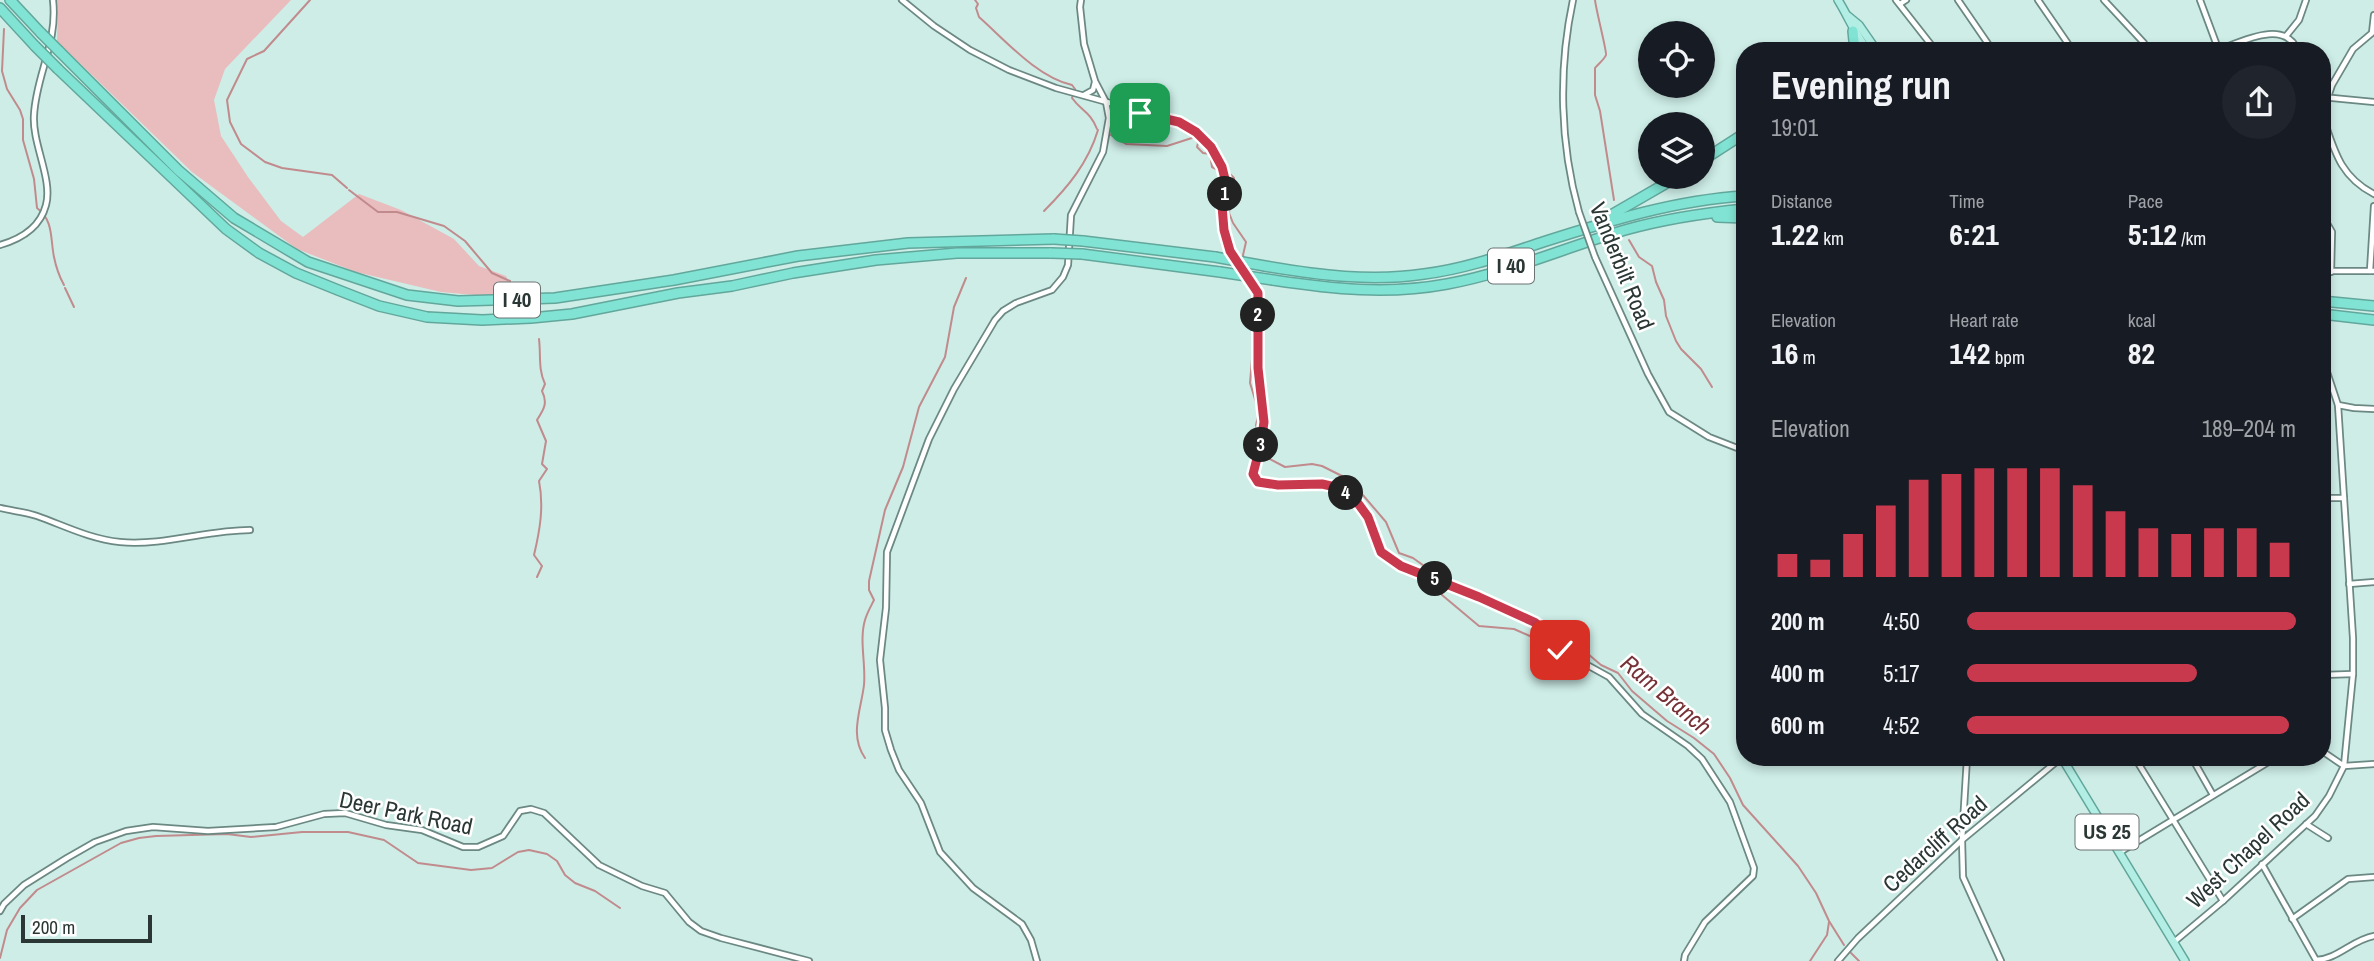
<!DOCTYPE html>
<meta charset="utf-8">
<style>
:root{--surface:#171b24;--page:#20242c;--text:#f1f3f6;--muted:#9ea1a6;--accent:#c9394e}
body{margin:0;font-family:"Archivo Narrow",sans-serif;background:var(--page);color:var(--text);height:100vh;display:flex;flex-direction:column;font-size:26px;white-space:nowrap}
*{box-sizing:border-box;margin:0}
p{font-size:23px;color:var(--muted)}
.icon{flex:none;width:38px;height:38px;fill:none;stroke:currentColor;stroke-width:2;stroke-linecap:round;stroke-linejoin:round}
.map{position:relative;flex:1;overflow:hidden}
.details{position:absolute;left:1736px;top:42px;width:595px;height:724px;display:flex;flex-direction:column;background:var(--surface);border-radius:28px;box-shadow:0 4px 10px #0003}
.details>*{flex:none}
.fabs{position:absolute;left:1638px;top:21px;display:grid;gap:14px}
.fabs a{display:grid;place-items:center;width:77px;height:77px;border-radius:50%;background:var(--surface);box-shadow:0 4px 10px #0003;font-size:35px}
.scale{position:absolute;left:21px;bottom:18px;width:131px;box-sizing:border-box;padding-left:7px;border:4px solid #2b3735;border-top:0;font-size:19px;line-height:24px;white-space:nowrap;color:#2b3735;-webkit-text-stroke:5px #fff;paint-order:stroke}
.pin{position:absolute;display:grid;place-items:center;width:60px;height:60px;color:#fff;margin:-30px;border-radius:14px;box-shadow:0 4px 10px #0006}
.km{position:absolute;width:35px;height:35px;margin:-18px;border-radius:50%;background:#222;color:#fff;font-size:19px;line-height:35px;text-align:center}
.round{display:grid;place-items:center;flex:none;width:74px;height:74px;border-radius:37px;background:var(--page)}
.summary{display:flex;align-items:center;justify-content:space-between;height:119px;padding:0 35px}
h1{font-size:38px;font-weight:700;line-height:52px}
.figures{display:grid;grid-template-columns:repeat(3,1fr);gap:10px;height:119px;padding:7px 35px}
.figures div{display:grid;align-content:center}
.figures b{font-size:30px;font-weight:700}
.figures small{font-size:19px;font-weight:400}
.figures p{font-size:19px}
.chart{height:196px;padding:14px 35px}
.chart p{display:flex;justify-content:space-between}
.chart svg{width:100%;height:126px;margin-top:7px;stroke:var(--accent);stroke-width:6}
ul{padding:0 35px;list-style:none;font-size:23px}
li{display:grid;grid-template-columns:112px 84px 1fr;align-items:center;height:52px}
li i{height:18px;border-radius:9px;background:var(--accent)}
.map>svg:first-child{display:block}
</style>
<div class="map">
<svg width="2374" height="961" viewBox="0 0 2374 961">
<rect width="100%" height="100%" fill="#ceede7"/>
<!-- green -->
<polygon fill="#e9bcbd" points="57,0 291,0 225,69 214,100 221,136 248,177 281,221 303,237 359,194 401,210 454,239 479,266 506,276 510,285 508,295 486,296 441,292 356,272 297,249 192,172 57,41 58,9"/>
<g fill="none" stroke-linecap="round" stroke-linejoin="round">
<!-- stream -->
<g stroke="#c18b8d" stroke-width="2">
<polyline points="310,0 264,51 247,59 227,100 230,122 241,144 265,162 282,168 332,175 347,188"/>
<path d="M975,0L978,4L976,8L979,17C1006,41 1037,77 1072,85L1075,89"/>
<path d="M1595,0C1596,10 1607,52 1606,55C1604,60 1598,64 1595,68V95L1600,111L1614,200"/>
<path d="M4,29L2,71L7,89L20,110L23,119V140L34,179L37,208C54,221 50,238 54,257C56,267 59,276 64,285"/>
<path d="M1073,95L1072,98C1082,112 1090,111 1097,129"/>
<polyline points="1109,134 1126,144 1167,146 1195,137 1198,143 1197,147 1203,153 1210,154 1212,167 1220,171"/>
<polyline points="1226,170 1234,178 1229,213 1233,223 1246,242 1243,255 1245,260"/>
<polyline points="349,190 378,212 397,212 444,226 465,241 492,273 510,281"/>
<path d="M1044,211C1068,187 1088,163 1098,130"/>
<polyline points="1629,240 1639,257 1652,266 1656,282 1664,300 1666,316 1676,341 1681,349 1701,369 1712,387"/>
<polyline points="65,288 74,307"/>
<polyline points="1254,293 1252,313 1255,323 1250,383 1259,412 1256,425 1259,437 1256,450"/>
<polyline points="1262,455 1285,467 1312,464 1322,466 1342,476 1356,487 1386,522 1399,553 1413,558 1441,578"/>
<path d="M537,577L542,566L534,555C540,530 544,506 539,481L547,469L542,464L546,441L537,420C544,409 548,403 542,391L545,384C538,369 541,356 539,339"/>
<polyline points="1440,585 1442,595 1479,626 1514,629 1532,637 1540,633"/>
<polyline points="1545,627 1561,631 1601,665 1618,673 1632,691 1667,721 1694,738 1714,754 1730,778 1743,805 1798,866 1816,893 1829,921 1844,945"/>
<path d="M865,758C849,735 861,710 864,685C866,664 859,640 865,620C867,613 871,606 874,600L869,590V581L885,510L903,467L919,407L945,357L954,307L966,278"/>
<polyline points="1851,953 1859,961"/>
<polyline points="0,958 7,930 20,908 37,890 121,843 139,838 156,836 227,834 251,837 302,832 348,832 384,840 418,863 471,870 492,868 518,852 529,850 547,854 557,861 565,875 575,883 595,891 620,908"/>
<polyline points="1810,961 1827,935 1829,922"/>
</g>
<!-- street casing -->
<g stroke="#6c8883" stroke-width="8">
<g id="street">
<polyline points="902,0 934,26 970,50 1009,70 1056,88 1179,122 1196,132 1211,147 1221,167 1227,187 1222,206 1224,230 1230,251 1258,293 1258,368 1264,422 1261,443 1253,474 1258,482 1278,485 1323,484 1340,488 1357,502 1368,517 1381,552 1401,566 1479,597 1534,622 1545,630 1560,650 1609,677 1642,714 1688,746 1702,759 1730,802 1754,868 1753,876 1705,922 1685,955 1684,961"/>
<path d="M1573,0C1558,70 1560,144 1579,212"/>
<polyline points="1896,0 1936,51"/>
<polyline points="1958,0 1993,51"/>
<polyline points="2038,0 2073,51"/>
<polyline points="2104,0 2144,43 2148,51"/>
<polyline points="2200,0 2219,51"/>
<polyline points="1900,4 1906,0"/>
<polyline points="2286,36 2299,20 2306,0"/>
<path d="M2218,50C2241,42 2285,18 2298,51"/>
<polyline points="1084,95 1093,90 1095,82"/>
<polyline points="2322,97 2374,102"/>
<polyline points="2328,97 2332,85 2353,49 2372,33 2374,15"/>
<path d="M2322,114C2334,149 2339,176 2374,194"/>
<polyline points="2322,215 2332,232 2331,272"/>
<path d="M0,245C21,239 40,228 46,205C53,179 32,144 34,115C36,75 58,43 53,0"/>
<polyline points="1595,257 1648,374 1669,412 1709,437 1745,451"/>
<polyline points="2322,271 2374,271"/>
<polyline points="2370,271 2374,206"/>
<polyline points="2338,405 2354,408 2374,409"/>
<polyline points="2322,498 2344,498"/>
<path d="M0,508C12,511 26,512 37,516C65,526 90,539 120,542C164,546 207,530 250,530"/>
<polyline points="2349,584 2374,582"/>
<polyline points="2322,675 2353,674"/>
<polyline points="2322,751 2344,766"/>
<polyline points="1967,758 1962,840 1963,877 2001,961"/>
<polyline points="2135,758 2223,901"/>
<polyline points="2192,758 2213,795"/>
<polyline points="2344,766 2374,764"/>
<polyline points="2306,824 2328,838"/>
<polyline points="2120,852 2275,758"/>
<path d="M2262,864L2316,960C2338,959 2352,940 2374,936"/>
<polyline points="0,911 4,904 24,885 67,858 95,842 126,831 153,827 208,831 276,827 324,814 345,813 386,825 422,830 463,847 478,847 503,836 520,811 531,809 544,813 599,865 642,886 665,893 689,922 701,931 721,938 809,961"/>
<polyline points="2292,919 2348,879 2374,877"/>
<polyline points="2174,942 2223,901 2315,816 2329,796 2344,766 2353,674 2353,638 2338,405 2322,357"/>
<polyline points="1037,961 1031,940 1022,924 973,888 940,852 921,803 899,770 891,750 885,730 885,708 880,660 886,608 887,552 929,439 954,389 995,320 1003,311 1016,303 1052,290 1063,277 1068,265 1071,215 1103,152 1109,118 1106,102 1095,81 1084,44 1080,7 1081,0"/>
<polyline points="1838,961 1858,938 1962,840 2061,758"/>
</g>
</g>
<!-- primary casing -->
<g stroke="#62a79c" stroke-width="10">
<g id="primary">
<path d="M1838,0C1849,18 1855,34 1868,51"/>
<polyline points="1848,16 1859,25 1877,51"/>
<polyline points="2062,758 2185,961"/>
</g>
</g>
<!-- highway casing -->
<g stroke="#62a79c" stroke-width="12">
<g id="highway">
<polyline points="10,0 41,33"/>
<polyline points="0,8 35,46"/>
<polyline points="1853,31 1855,51"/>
<polyline points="59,51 178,170 234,218 308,262 407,295 458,301 555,298 674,280 798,256 908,243 1054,239"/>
<polyline points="58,69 226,229 259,253 296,273 338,290 379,306 427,317 482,320 531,318 572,314 678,293 732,286 793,273 876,260 957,253 1051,253"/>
<polyline points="1703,160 1745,133"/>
<polyline points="1717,217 1745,218"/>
<polyline points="1606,218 1677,177"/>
<polyline points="1083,241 1215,257"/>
<polyline points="1082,254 1220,272"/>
<path d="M1265,266C1318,275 1371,282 1424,274C1465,269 1504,255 1543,242C1609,221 1675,200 1745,196"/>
<path d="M1273,280C1332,289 1388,295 1447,284C1508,273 1566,247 1625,230C1664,219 1704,213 1745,209"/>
<polyline points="2322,301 2374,306"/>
<polyline points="2322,314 2374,320"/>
</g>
</g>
<!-- street -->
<use href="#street" stroke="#fff" stroke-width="4.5"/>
<!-- primary -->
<use href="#primary" stroke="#b3eee5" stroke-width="7"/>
<!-- highway -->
<use href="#highway" stroke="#80e3d3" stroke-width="9"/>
<!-- street-bridge casing -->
<g stroke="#6c8883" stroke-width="8" stroke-linecap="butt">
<polyline id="street-bridge" points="1579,212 1595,257"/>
</g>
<!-- highway-bridge casing -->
<g stroke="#62a79c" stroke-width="12" stroke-linecap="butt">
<g id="highway-bridge">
<polyline points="41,33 59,51"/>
<polyline points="35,46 58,69"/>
<polyline points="1054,239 1083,241"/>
<polyline points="1051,253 1082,254"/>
<polyline points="1215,257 1265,266"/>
<polyline points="1220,272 1273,280"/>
</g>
</g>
<!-- street-bridge -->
<use href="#street-bridge" stroke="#fff" stroke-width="4.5"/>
<!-- highway-bridge -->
<use href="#highway-bridge" stroke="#80e3d3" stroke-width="9"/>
</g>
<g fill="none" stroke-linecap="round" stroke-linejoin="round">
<!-- route casing -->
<g stroke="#fff" stroke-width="14">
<polyline id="route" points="1140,113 1179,122 1196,132 1211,147 1222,167 1227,187 1222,206 1224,230 1230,251 1258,293 1258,368 1264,422 1261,443 1253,474 1258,482 1278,485 1322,484 1340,488 1357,502 1368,517 1381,552 1401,566 1479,597 1534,622 1545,630 1560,650"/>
</g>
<!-- route -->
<use href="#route" stroke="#c9394e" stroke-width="9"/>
</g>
<g text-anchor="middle" stroke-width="5" stroke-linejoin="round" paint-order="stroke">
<!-- shield labels -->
<g fill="#fff" stroke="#6b7372" stroke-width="2">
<rect x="1488" y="248.5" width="46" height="35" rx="5"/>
<rect x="494" y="282.5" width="46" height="35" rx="5"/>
<rect x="2075.5" y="814.5" width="63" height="35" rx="5"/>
</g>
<g font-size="21" font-weight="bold" fill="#2b3735">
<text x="1511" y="273">I 40</text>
<text x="517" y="307">I 40</text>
<text x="2107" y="839">US 25</text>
</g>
<!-- street labels -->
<g font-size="23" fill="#2b3735" stroke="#fff">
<text transform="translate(1622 266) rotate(68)" y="8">Vanderbilt Road</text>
<text transform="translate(406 813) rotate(12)" y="8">Deer Park Road</text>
<text transform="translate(1935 844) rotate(-42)" y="8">Cedarcliff Road</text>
<text transform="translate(2248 850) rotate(-43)" y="8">West Chapel Road</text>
</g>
<!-- water labels -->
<g font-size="24" font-style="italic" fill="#763237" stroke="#fff">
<text transform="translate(1666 695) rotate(40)" y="8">Ram Branch</text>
</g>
</g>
</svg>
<div class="fabs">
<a><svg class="icon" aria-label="locate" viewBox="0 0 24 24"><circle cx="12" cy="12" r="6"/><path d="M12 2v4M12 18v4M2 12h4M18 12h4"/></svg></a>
<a><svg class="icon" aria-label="layers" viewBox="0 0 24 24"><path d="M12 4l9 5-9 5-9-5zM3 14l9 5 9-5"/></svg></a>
</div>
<div class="scale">200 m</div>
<div class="pin" style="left:1140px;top:113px;background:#1e9e55"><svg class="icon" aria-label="arrive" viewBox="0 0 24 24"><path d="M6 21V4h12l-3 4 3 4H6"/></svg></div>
<div class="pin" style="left:1560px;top:650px;background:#d93025"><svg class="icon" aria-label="check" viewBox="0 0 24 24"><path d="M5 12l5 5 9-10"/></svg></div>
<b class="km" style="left:1225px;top:194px">1</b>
<b class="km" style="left:1258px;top:315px">2</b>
<b class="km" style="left:1261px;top:445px">3</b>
<b class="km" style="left:1346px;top:493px">4</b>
<b class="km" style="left:1435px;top:579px">5</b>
<section class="details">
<div class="summary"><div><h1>Evening run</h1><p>19:01</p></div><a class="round"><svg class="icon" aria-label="share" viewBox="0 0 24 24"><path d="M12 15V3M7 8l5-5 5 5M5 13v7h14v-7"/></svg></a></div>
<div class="figures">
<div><p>Distance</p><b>1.22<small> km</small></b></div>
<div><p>Time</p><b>6:21</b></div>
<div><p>Pace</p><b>5:12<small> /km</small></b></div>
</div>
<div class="figures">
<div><p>Elevation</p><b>16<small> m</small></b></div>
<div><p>Heart rate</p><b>142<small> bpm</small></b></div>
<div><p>kcal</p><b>82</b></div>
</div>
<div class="chart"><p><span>Elevation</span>189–204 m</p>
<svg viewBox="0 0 160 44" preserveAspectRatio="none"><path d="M5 44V36M15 44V38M25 44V29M35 44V19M45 44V10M55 44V8M65 44V6M75 44V6M85 44V6M95 44V12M105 44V21M115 44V27M125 44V29M135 44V27M145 44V27M155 44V32"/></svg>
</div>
<ul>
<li><b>200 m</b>4:50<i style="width:100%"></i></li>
<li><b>400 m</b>5:17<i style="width:70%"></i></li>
<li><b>600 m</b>4:52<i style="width:98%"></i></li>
</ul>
</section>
</div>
